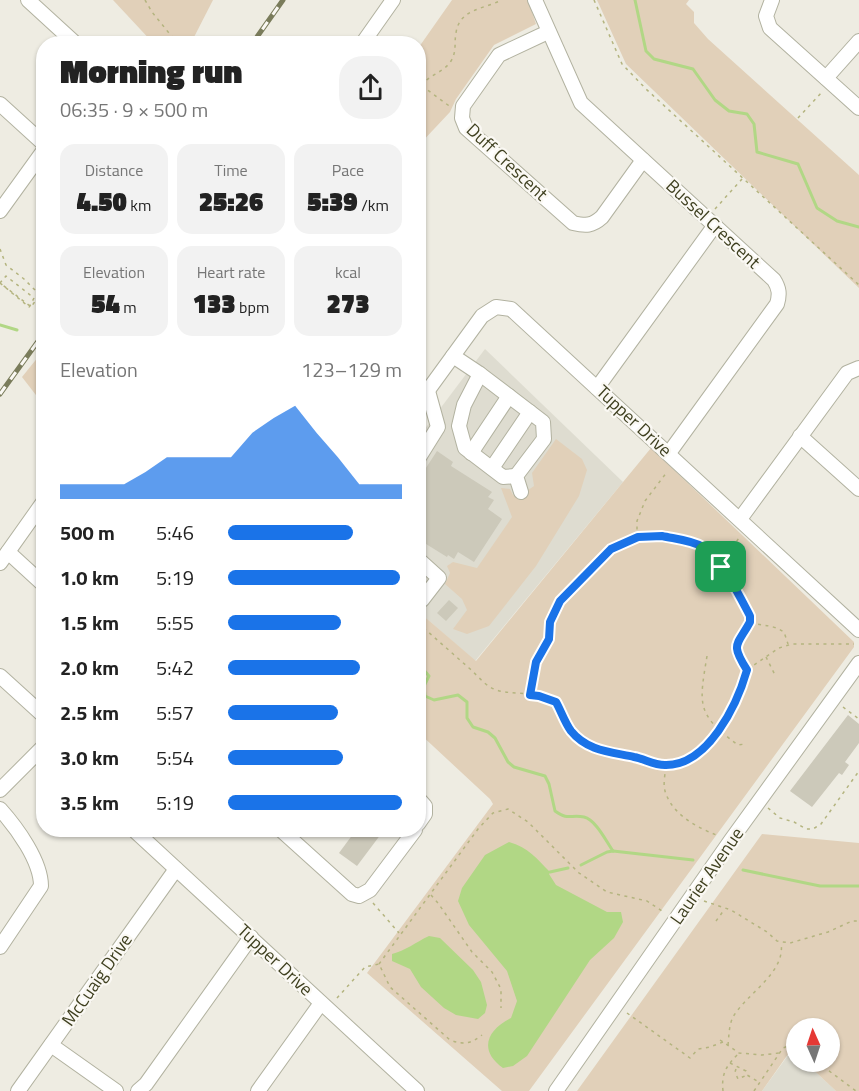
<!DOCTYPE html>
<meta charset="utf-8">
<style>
:root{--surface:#fff;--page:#f2f2f2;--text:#222;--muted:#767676;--accent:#1a73e8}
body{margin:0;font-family:"Titillium Web",sans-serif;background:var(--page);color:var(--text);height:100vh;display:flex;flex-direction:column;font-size:22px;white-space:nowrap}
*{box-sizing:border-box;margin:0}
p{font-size:20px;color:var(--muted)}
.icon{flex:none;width:33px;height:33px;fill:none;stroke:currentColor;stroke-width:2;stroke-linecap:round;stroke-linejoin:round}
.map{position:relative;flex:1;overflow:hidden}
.side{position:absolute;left:36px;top:36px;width:390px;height:801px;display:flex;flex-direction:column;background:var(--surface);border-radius:24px;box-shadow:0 2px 4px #0004}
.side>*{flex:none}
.needle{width:39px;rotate:357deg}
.fabs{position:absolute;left:786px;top:1018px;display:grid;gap:12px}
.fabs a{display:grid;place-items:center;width:54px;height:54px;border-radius:50%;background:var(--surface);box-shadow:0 2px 4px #0004;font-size:30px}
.pin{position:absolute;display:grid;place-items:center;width:51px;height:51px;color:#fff;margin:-26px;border-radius:12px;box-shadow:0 3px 9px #0006}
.round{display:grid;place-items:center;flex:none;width:63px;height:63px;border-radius:24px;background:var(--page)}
.head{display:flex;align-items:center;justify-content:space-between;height:102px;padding:0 24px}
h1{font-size:33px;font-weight:800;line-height:45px}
.figures{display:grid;grid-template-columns:repeat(3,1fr);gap:9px;height:102px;padding:6px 24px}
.figures div{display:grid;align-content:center;border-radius:15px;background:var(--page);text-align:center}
.figures b{font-size:26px;font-weight:800}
.figures small{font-size:16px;font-weight:400}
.figures p{font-size:16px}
.chart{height:168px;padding:12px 24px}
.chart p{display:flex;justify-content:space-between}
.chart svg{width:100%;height:108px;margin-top:6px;fill:var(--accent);opacity:.7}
ul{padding:0 24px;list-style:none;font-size:20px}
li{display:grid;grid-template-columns:96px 72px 1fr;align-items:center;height:45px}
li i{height:15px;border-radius:8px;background:var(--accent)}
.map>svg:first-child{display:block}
</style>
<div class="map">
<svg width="859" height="1091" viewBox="0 0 859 1091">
<rect width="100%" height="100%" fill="#eeece2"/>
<!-- built -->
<g fill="#dedcd0">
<polygon points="485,349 623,482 475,661 419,612 418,438"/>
<polygon points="792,1050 796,1054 796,1062 805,1062 836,1091 762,1091"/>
</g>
<!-- green -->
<g fill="#e1d0b9">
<polygon points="113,0 213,0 191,43 154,44"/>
<polygon points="452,0 528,0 536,24 494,45 456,99 450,112 419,145 419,47"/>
<polygon points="597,0 689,0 686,4 694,12 694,23 708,39 859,175 859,288 626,64"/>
<polygon points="43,351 43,402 39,399 22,377"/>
<polygon points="556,439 582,459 587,470 579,496 536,566 489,626 467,634 453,629 467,610 462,599 445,584 450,573 447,566 453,562 477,568 512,517 501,488 510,489 513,495 518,497 534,486 532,473"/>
<polygon points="651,448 854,642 854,647 529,1091 502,1091 367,973 493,804 490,799 419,733 419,612 476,661"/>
<polygon points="762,834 859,843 859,1091 836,1091 805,1062 830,1062 830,1029 796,1029 796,1054 791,1050 762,1091 577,1091"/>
</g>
<!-- water -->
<g fill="#b1d785">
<path d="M509,842C528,847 537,859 550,872L549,874L556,885L607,912H621L623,922L614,938L590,960L527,1056L513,1066L503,1068C478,1050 487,1030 511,1018L517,1001L507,971L469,925L458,901L462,888L485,855Z"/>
<path d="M429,936L440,938L473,970L481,982L487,1005L485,1013L478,1019L456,1015L444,1008L421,987L410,969L392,961V954C405,951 416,942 429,936Z"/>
</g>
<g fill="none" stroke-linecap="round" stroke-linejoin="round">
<!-- stream -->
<g stroke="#b1d785" stroke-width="3">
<polyline points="635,0 646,51 654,59 693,69 715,100 729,111 747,114 754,124 757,152 798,164 817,208 837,221 859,227"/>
<polyline points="0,325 17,330"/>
<path d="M418,669H423L429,676L424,686L425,696L434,700L458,695L467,702V718L473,727L488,732L495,738L508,762L514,767L545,776L549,784L555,811C569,821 570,814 584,817C596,820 606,841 613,851"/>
<polyline points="581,865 607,852 613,851 693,860"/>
<polyline points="743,870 820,886 859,886"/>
<polyline points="550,872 568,868"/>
</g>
</g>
<!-- building -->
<g fill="#ccc9ba">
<polygon points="437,451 453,462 451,466 492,492 488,497 494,500 488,509 502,519 474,562 458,552 454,559 448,555 447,557 418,539 418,486 425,476 422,474"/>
<polygon points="449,600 458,608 446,621 437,613"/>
<polygon points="848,715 859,724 859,743 845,762 849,765 842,775 839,773 812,807 790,791"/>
<polygon points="356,830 384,830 357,866 339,853"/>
</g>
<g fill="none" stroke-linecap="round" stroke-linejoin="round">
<!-- minor casing -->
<g stroke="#b2b2a0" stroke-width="16">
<g id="minor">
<polyline points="28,0 76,44"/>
<path d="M535,0L581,103L774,280C779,288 780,294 777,304L669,453"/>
<polyline points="772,0 766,16 770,28 859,108"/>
<path d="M548,32L499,55L463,106L462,118L466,128L573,223C586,226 592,226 602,217L643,160"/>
<polyline points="362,44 393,0"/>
<polyline points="826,78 859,41"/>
<polyline points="0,104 44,144"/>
<polyline points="0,211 44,150"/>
<polyline points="453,356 480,374 543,422 544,439 516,476 521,492"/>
<polyline points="480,374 464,405 459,426 465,448 503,477 516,476"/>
<polyline points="597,388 715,225"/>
<polyline points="418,404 482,316 496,307 511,309 859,630"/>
<polyline points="800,436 859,489"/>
<polyline points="471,453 509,396"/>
<polyline points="418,459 438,427 428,391"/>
<polyline points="492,468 530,412"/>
<polyline points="740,519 847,373 859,368"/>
<polyline points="8,552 44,585"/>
<polyline points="418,559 439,578 422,600 418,597"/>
<polyline points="0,563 44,501"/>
<polyline points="0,676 44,716"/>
<polyline points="0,790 44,746"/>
<polyline points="418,798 425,806 425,814 418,824"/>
<path d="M0,809C17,828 41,861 41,886L0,947"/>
<polyline points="134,830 417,1091"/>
<polyline points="281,830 352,894 359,896 370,890 415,830"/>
<polyline points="51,1045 116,1091"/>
<polyline points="18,1091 176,869"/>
<polyline points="138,1091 146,1084 251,937"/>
<polyline points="258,1091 321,1003"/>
<polyline points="556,1091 731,840 859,663"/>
</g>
</g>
<!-- path -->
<g stroke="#b4b47f" stroke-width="1.5" stroke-dasharray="3 4.5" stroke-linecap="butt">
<polyline points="145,0 152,12 173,38 172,44"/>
<polyline points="594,0 622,64 646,89 859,285"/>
<polyline points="422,86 452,108"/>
<path d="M418,92C423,76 443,74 451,61C457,51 454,43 456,33C459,9 484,9 502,0"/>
<polyline points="798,118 822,92"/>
<polyline points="715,209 742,179"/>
<polyline points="0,249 6,265 24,279 36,291 44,281"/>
<polyline points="0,283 29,307 30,306 34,298 6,276 0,283 30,306 31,307 44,289"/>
<polyline points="637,537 637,521 645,501 667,472"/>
<polyline points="721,567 740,536"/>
<path d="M751,622C761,627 770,623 784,632L788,644"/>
<path d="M418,623C435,638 452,653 469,668C476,674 482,682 490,687C508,698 538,688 556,702C568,713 568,732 584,743C600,753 619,753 636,758C647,761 656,766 667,765C710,763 737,705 747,670L737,655L738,640L749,625L750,616L729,577L716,560L704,547L690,541L662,536L638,537L611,549L560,601L550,622L549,639L536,662L530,695"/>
<path d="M707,656C699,705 696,714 738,745L745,744"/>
<polyline points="766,657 775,675"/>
<polyline points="748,669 779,648 792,644 854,644"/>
<polyline points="843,707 859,719"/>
<path d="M666,767C665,774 663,784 665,791C672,815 698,828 719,836"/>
<polyline points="768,808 780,818 794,822 806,829 813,829 821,824 859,771"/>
<polyline points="431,895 438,903 472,952 492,972 501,989 501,1008"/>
<polyline points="704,901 731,910 767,932 777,941 790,943 828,932 852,921 859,921"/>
<polyline points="373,903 399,933"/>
<polyline points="716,921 724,910"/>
<polyline points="379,964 478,829 493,813 508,809 528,822 579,873 607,892 647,901 665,913"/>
<path d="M337,998L365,967L379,964L390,987L450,1040C463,1045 471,1044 482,1035"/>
<polyline points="627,1013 690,1058 698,1049 710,1047 723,1042"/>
<polyline points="801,1029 807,1017"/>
<polyline points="720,1040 739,1053 762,1055 779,1053"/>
<path d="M728,1045C729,1035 729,1025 733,1017C746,994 786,973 781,943"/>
<polyline points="817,1062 856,1091"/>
<polyline points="730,1063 746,1071 747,1075 759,1082"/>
<polyline points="736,1069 735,1072 738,1079 747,1075"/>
<path d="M723,1091C721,1073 727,1065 739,1053"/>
<polyline points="754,1091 783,1048 793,1044 796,1046"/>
</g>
<!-- minor -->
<use href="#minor" stroke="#fff" stroke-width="14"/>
<!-- rail casing -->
<g stroke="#7a7c5b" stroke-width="5">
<g id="rail">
<polyline points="252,44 283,0"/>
<polyline points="0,394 44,333"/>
</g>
</g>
<!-- rail -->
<use href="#rail" stroke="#faf8f3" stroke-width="3" stroke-dasharray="9" stroke-linecap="butt"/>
</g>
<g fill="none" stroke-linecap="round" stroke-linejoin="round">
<!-- route casing -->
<g stroke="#fff" stroke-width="12">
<path id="route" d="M662,536C676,539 691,540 703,547C721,558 740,597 750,616V622C737,646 730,643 747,670C737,705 708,766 665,765C653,765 645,759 634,757C611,752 587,751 571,731C565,723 561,711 556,702L539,696L530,695L536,662L549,639L550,622L560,601L611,549L638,537Z"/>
</g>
<!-- route -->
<use href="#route" stroke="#1a73e8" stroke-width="8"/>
</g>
<g text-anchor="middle" stroke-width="4.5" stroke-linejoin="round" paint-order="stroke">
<!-- street labels -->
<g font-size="18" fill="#3f4020" stroke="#faf8f3">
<text transform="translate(507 162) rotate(43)" y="6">Duff Crescent</text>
<text transform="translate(713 224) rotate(43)" y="6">Bussel Crescent</text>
<text transform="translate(634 421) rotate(43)" y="6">Tupper Drive</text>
<text transform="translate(707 876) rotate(-55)" y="6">Laurier Avenue</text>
<text transform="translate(275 960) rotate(43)" y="6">Tupper Drive</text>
<text transform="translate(97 980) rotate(-55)" y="6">McCuaig Drive</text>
</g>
</g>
</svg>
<div class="fabs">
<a><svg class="needle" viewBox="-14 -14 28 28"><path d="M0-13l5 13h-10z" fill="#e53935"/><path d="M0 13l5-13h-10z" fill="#767676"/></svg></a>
</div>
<div class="pin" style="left:721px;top:567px;background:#1e9e55"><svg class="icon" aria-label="arrive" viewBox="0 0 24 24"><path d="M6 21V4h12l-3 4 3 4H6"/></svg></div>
<section class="side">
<div class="head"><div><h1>Morning run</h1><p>06:35 · 9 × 500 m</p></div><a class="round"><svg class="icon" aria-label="share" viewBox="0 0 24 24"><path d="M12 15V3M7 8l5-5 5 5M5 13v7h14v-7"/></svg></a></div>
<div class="figures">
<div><p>Distance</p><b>4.50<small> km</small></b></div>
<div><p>Time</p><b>25:26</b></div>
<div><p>Pace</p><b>5:39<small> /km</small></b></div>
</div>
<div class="figures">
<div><p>Elevation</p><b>54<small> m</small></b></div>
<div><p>Heart rate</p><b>133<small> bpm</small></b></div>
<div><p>kcal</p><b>273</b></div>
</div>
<div class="chart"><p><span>Elevation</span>123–129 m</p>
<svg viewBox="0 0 160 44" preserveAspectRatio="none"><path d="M0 44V38L10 38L20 38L30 38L40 33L50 27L60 27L70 27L80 27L90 17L100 11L110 6L120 17L130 27L140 38L150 38L160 38V44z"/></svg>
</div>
<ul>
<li><b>500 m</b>5:46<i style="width:72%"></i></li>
<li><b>1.0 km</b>5:19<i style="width:99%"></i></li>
<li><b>1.5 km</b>5:55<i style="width:65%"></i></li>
<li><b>2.0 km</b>5:42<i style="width:76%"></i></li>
<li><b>2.5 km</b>5:57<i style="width:63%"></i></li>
<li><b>3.0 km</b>5:54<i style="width:66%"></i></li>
<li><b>3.5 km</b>5:19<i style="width:100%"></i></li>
</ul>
</section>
</div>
